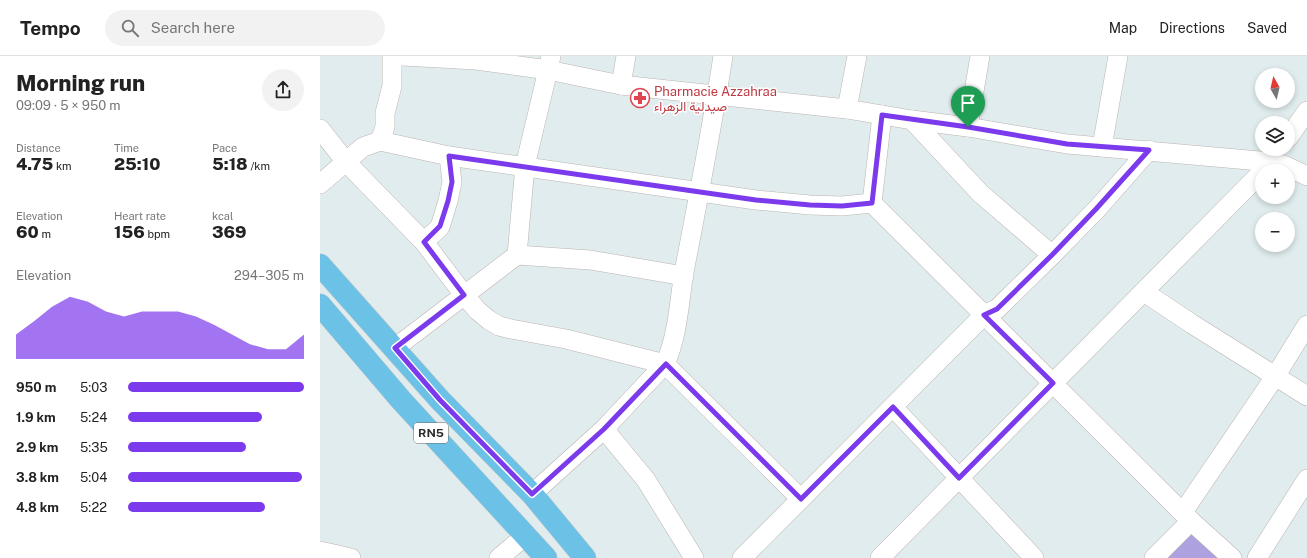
<!DOCTYPE html>
<meta charset="utf-8">
<style>
:root{--surface:#fff;--page:#f2f2f2;--text:#222;--muted:#767676;--line:#e0e0e0;--accent:#7c3aed}
body{margin:0;font-family:"Public Sans",Vazirmatn,sans-serif;background:var(--page);color:var(--text);height:100vh;display:flex;flex-direction:column;font-size:15px;white-space:nowrap}
*{box-sizing:border-box;margin:0}
p{font-size:13px;color:var(--muted)}
.icon{flex:none;width:22px;height:22px;fill:none;stroke:currentColor;stroke-width:2;stroke-linecap:round;stroke-linejoin:round}
.map{position:relative;flex:1;overflow:hidden}
.drawer{display:flex;flex-direction:column;background:var(--surface);width:320px}
.drawer>*{flex:none}
.needle{width:26px;rotate:352deg}
.controls{position:absolute;left:935px;top:12px;display:grid;gap:8px}
.controls a{display:grid;place-items:center;width:40px;height:40px;border-radius:50%;background:var(--surface);box-shadow:0 2px 6px #0003;font-size:20px}
.pin{position:absolute;display:grid;place-items:center;width:34px;height:34px;color:#fff;margin:-41px -17px;border-radius:50% 50% 50% 0;rotate:-45deg;box-shadow:0 0 4px #0007}
.pin .icon{rotate:45deg}
.round{display:grid;place-items:center;flex:none;width:42px;height:42px;border-radius:21px;background:var(--page)}
.headline{display:flex;align-items:center;justify-content:space-between;height:68px;padding:0 16px}
h1{font-size:22px;font-weight:800;line-height:30px}
.figures{display:grid;grid-template-columns:repeat(3,1fr);gap:6px;height:68px;padding:4px 16px}
.figures div{display:grid;align-content:center}
.figures b{font-size:17px;font-weight:800}
.figures small{font-size:11px;font-weight:400}
.figures p{font-size:11px}
.chart{height:112px;padding:8px 16px}
.chart p{display:flex;justify-content:space-between}
.chart svg{width:100%;height:72px;margin-top:4px;fill:var(--accent);opacity:.7}
ul{padding:0 16px;list-style:none;font-size:13px}
li{display:grid;grid-template-columns:64px 48px 1fr;align-items:center;height:30px}
li i{height:10px;border-radius:5px;background:var(--accent)}
header{display:flex;align-items:center;gap:24px;box-sizing:border-box;height:56px;padding:0 20px;background:var(--surface);border-bottom:1px solid var(--line)}
header strong{font-size:19px}
nav{display:flex;gap:22px;margin-inline-start:auto;font-size:14px}
.search{width:280px;height:36px;background:var(--page);display:flex;align-items:center;gap:10px;box-sizing:border-box;padding:0 14px;border-radius:22px;color:var(--muted);font-size:15px}
main{display:flex;flex:1;min-height:0}
.map>svg:first-child{display:block}
</style>
<header>
<strong>Tempo</strong>
<div class="search"><svg class="icon" aria-label="search" viewBox="0 0 24 24"><circle cx="10" cy="10" r="6"/><path d="M15 15l6 6"/></svg>Search here</div>
<nav><a>Map</a><a>Directions</a><a>Saved</a></nav>
</header>
<main>
<section class="drawer">
<div class="headline"><div><h1>Morning run</h1><p>09:09 · 5 × 950 m</p></div><a class="round"><svg class="icon" aria-label="share" viewBox="0 0 24 24"><path d="M12 15V3M7 8l5-5 5 5M5 13v7h14v-7"/></svg></a></div>
<div class="figures">
<div><p>Distance</p><b>4.75<small> km</small></b></div>
<div><p>Time</p><b>25:10</b></div>
<div><p>Pace</p><b>5:18<small> /km</small></b></div>
</div>
<div class="figures">
<div><p>Elevation</p><b>60<small> m</small></b></div>
<div><p>Heart rate</p><b>156<small> bpm</small></b></div>
<div><p>kcal</p><b>369</b></div>
</div>
<div class="chart"><p><span>Elevation</span>294–305 m</p>
<svg viewBox="0 0 160 44" preserveAspectRatio="none"><path d="M0 44V29L10 21L20 12L30 6L40 9L50 15L60 18L70 15L80 15L90 15L100 18L110 23L120 29L130 35L140 38L150 38L160 29V44z"/></svg>
</div>
<ul>
<li><b>950 m</b>5:03<i style="width:100%"></i></li>
<li><b>1.9 km</b>5:24<i style="width:76%"></i></li>
<li><b>2.9 km</b>5:35<i style="width:67%"></i></li>
<li><b>3.8 km</b>5:04<i style="width:99%"></i></li>
<li><b>4.8 km</b>5:22<i style="width:78%"></i></li>
</ul>
</section>
<div class="map">
<svg width="987" height="502" viewBox="0 0 987 502">
<rect width="100%" height="100%" fill="#e0eced"/>
<!-- green -->
<polygon fill="#ada1df" points="869,468 903,502 841,502"/>
<g fill="none" stroke-linecap="round" stroke-linejoin="round">
<!-- minor casing -->
<g stroke="#bcb4b1" stroke-width="20">
<g id="minor">
<polyline points="83,0 156,4 228,14 301,29 527,53 592,64 648,71 747,88 952,106 966,110 987,120"/>
<polyline points="301,29 306,0"/>
<polyline points="527,53 537,0"/>
<polyline points="592,64 660,137 732,199"/>
<polyline points="648,71 660,0"/>
<polyline points="0,73 26,106 104,186 144,239 158,255 169,264 179,270 191,273 246,283 345,308 481,443"/>
<polyline points="968,82 987,55"/>
<polyline points="60,85 65,71 65,57 72,30 72,0"/>
<polyline points="782,91 798,0"/>
<polyline points="0,128 43,91 60,85 129,100 436,144 490,149 522,150 552,147"/>
<polyline points="552,147 871,465 912,502"/>
<polyline points="552,147 562,59"/>
<polyline points="104,186 120,171 128,145 132,126 129,100"/>
<polyline points="197,199 205,110 228,14 231,0"/>
<polyline points="824,236 872,268 987,340"/>
<polyline points="75,292 197,199 270,204 364,220"/>
<polyline points="573,351 714,502"/>
<polyline points="284,373 326,424 374,502"/>
<path d="M212,438L284,373L345,308C358,279 359,247 364,216C378,144 392,72 403,0"/>
<polyline points="863,456 956,319 987,269"/>
<polyline points="0,495 31,502"/>
<polyline points="179,502 205,480"/>
<polyline points="422,502 664,259 677,253 732,199 777,153 829,94"/>
<polyline points="560,502 942,116"/>
<polyline points="834,502 871,465"/>
<polyline points="937,502 987,423"/>
</g>
</g>
<!-- primary casing -->
<g stroke="#c8c8c8" stroke-width="23">
<g id="primary">
<polyline points="0,209 120,344 212,438 265,502"/>
<polyline points="0,249 81,344 226,502"/>
</g>
</g>
<!-- minor -->
<use href="#minor" stroke="#fff" stroke-width="19"/>
<!-- primary -->
<use href="#primary" stroke="#6cc2e6" stroke-width="22"/>
</g>
<g fill="none" stroke-linecap="round" stroke-linejoin="round">
<!-- route casing -->
<g stroke="#fff" stroke-width="8">
<polygon id="route" points="562,59 648,71 747,88 829,94 776,153 732,199 677,253 664,259 733,327 639,422 573,351 481,443 346,308 284,373 212,438 120,344 75,292 144,239 104,186 120,170 128,145 132,126 129,100 436,144 490,149 522,150 552,147"/>
</g>
<!-- route -->
<use href="#route" stroke="#7c3aed" stroke-width="5"/>
</g>
<!-- icons -->
<defs>
<g id="pharmacy-ring" transform="scale(1)"><circle r="9.5" fill="#fff" stroke="#e0444e" stroke-width="1.5"/><path d="M-2-6h4v4h4v4h-4v4h-4v-4h-4v-4h4Z" fill="#e0444e"/></g>
</defs>
<g fill-rule="evenodd">
<use href="#pharmacy-ring" x="320" y="42"/>
</g>
<g text-anchor="middle" stroke-width="3" stroke-linejoin="round" paint-order="stroke">
<!-- shield labels -->
<rect fill="#fff" stroke="#6c6c6c" stroke-width="1" x="94" y="367" width="34" height="20" rx="3"/>
<g font-size="12" font-weight="bold" fill="#2d2d2d">
<text x="111" y="381">RN5</text>
</g>
<!-- health labels -->
<g font-size="13" fill="#be3a42" stroke="#fff" text-anchor="start">
<text x="334" y="40">Pharmacie Azzahraa<tspan x="334" dy="15">صيدلية الزهراء</tspan></text>
</g>
</g>
</svg>
<div class="controls">
<a><svg class="needle" viewBox="-14 -14 28 28"><path d="M0-13l5 13h-10z" fill="#e53935"/><path d="M0 13l5-13h-10z" fill="#767676"/></svg></a>
<a><svg class="icon" aria-label="layers" viewBox="0 0 24 24"><path d="M12 4l9 5-9 5-9-5zM3 14l9 5 9-5"/></svg></a>
<a>+</a>
<a>−</a>
</div>
<div class="pin" style="left:648px;top:71px;background:#1e9e55"><svg class="icon" aria-label="arrive" viewBox="0 0 24 24"><path d="M6 21V4h12l-3 4 3 4H6"/></svg></div>
</div>
</main>
